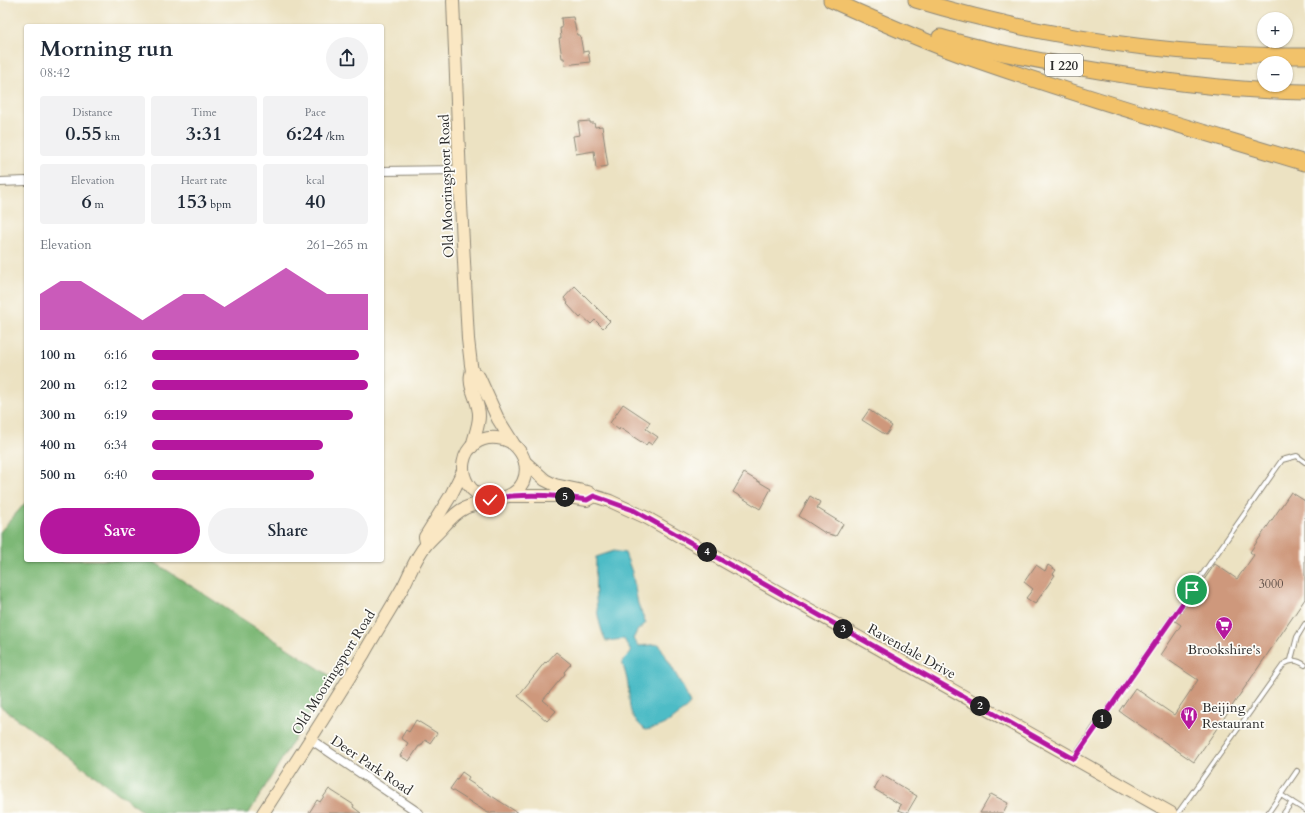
<!DOCTYPE html>
<meta charset="utf-8">
<style>
:root{--surface:#fff;--page:#f2f2f3;--text:#1f2937;--muted:#747a83;--accent:#b5179e}
body{margin:0;font-family:Cardo,serif;background:var(--page);color:var(--text);height:100vh;display:flex;flex-direction:column;font-size:15px;white-space:nowrap}
*{box-sizing:border-box;margin:0}
p{font-size:13px;color:var(--muted)}
.icon{flex:none;width:22px;height:22px;fill:none;stroke:currentColor;stroke-width:2;stroke-linecap:round;stroke-linejoin:round}
.map{position:relative;flex:1;overflow:hidden}
.sheet{position:absolute;left:24px;top:24px;width:360px;height:538px;display:flex;flex-direction:column;background:var(--surface);border-radius:4px;box-shadow:0 1px 3px #0004}
.sheet>*{flex:none}
.tools{position:absolute;left:1257px;top:12px;display:grid;gap:8px}
.tools a{display:grid;place-items:center;width:36px;height:36px;border-radius:50%;background:var(--surface);box-shadow:0 1px 3px #0004;font-size:20px}
.pin{position:absolute;display:grid;place-items:center;width:34px;height:34px;color:#fff;margin:-17px;border:2px solid #fff;border-radius:50%;box-shadow:0 1px 4px #0007}
.km{position:absolute;width:20px;height:20px;margin:-10px;border-radius:50%;background:#222;color:#fff;font-size:11px;line-height:20px;text-align:center}
.round{display:grid;place-items:center;flex:none;width:42px;height:42px;border-radius:21px;background:var(--page)}
.summary{display:flex;align-items:center;justify-content:space-between;height:68px;padding:0 16px}
h1{font-size:22px;font-weight:600;line-height:30px}
.figures{display:grid;grid-template-columns:repeat(3,1fr);gap:6px;height:68px;padding:4px 16px}
.figures div{display:grid;align-content:center;border-radius:4px;background:var(--page);text-align:center}
.figures b{font-size:20px;font-weight:600}
.figures small{font-size:11px;font-weight:400}
.figures p{font-size:11px}
.chart{height:112px;padding:8px 16px}
.chart p{display:flex;justify-content:space-between}
.chart svg{width:100%;height:72px;margin-top:4px;fill:var(--accent);opacity:.7}
.action{display:flex;gap:8px;margin-top:auto;padding:8px 16px}
.action a{flex:1;height:46px;border-radius:24px;background:var(--accent);color:#fff;font-size:16px;font-weight:600;line-height:46px;text-align:center}
.action a+a{background:var(--page);color:var(--text)}
ul{padding:0 16px;list-style:none;font-size:13px}
li{display:grid;grid-template-columns:64px 48px 1fr;align-items:center;height:30px}
li i{height:10px;border-radius:5px;background:var(--accent)}
.map>svg:first-child{display:block}
</style>
<div class="map">
<svg width="1305" height="813" viewBox="0 0 1305 813">
<rect width="100%" height="100%" fill="#fdfcf7"/>
<filter id="ink" filterUnits="userSpaceOnUse"><feTurbulence type="fractalNoise" baseFrequency=".025" numOctaves="2"/><feDisplacementMap in="SourceGraphic" scale="8" xChannelSelector="R" yChannelSelector="G"/><feConvolveMatrix kernelMatrix="1 2 1 2 8 2 1 2 1" color-interpolation-filters="sRGB"/></filter>
<filter id="wash" filterUnits="userSpaceOnUse"><feTurbulence type="fractalNoise" baseFrequency=".012" numOctaves="4" result="noise"/><feDisplacementMap in="SourceGraphic" scale="16" xChannelSelector="R" yChannelSelector="G"/><feGaussianBlur stdDeviation="0.9" result="paint"/><feColorMatrix in="noise" values="0 0 0 0 0 0 0 0 0 0 0 0 0 0 0 0 0 1.4 0 .05"/><feComposite in="paint" operator="in"/></filter>
<g filter="url(#wash)">
<rect width="100%" height="100%" fill="#ece2c2"/>
<!-- forest -->
<polygon fill="#7db876" stroke="#547250" points="26,502 26,560 151,560 332,677 249,813 145,813 0,706 0,532"/>
<!-- water -->
<path fill="#4ebcc6" stroke="#3c7478" d="M614,551L625,553L632,572L638,604L646,623L637,631L633,639L639,646L659,644L684,689L690,704C678,717 663,728 645,730C626,712 631,709 628,685C627,677 624,669 622,661L631,652L624,639L606,641C594,616 595,585 596,557Z"/>
<g id="blocks">
<!-- building -->
<g fill="#ce987c">
<polygon points="573,17 577,35 580,35 583,52 588,51 590,62 565,65 564,58 562,58 559,38 561,38 560,28 562,28 561,18"/>
<polygon points="590,121 590,123 594,123 595,127 602,126 608,166 596,168 594,151 576,154 573,136 580,135 578,122"/>
<polygon points="575,286 610,321 603,328 595,320 591,324 582,316 580,318 567,304 568,303 564,298"/>
<polygon points="623,404 650,422 646,429 658,437 652,445 648,442 646,445 620,428 619,430 610,423"/>
<polygon points="869,410 892,426 886,435 862,420"/>
<polygon points="744,473 771,489 760,509 733,492"/>
<polygon points="1291,492 1305,501 1305,599 1194,762 1119,711 1135,688 1174,715 1198,680 1161,655 1181,625 1175,621 1215,564 1237,579 1254,555 1250,552"/>
<polygon points="810,496 820,502 817,508 843,524 836,536 825,533 799,516"/>
<polygon points="1036,565 1045,571 1048,565 1056,570 1053,574 1055,575 1035,604 1026,598 1033,589 1024,582"/>
<polygon points="556,652 571,664 564,672 565,674 543,700 556,711 547,721 518,696 545,662 546,663"/>
<polygon points="416,720 437,733 430,743 425,740 421,746 419,746 409,761 400,756 408,743 401,738 406,730 409,732"/>
<polygon points="462,772 469,777 467,780 518,813 488,813 450,789"/>
<polygon points="882,775 917,796 907,813 898,810 901,805 874,789"/>
<polygon points="329,789 354,805 353,807 361,813 309,813 317,800 320,802"/>
<polygon points="991,794 1008,803 1003,813 980,813"/>
</g>
</g>
</g>
<g filter="url(#ink)">
<use href="#blocks" fill-opacity="0" stroke="#8c8676" stroke-width="1"/>
<g fill="none" stroke-linecap="round" stroke-linejoin="round">
<!-- lane casing -->
<g stroke="#8c8676" stroke-width="6">
<g id="lane">
<polyline points="1291,660 1297,637 1305,624"/>
<polyline points="1101,720 1282,460 1297,456 1305,462"/>
<polyline points="1074,758 1098,722 1106,722"/>
<polyline points="1281,795 1292,802"/>
<path d="M1178,813L1284,664C1292,659 1297,660 1305,665"/>
<polyline points="1268,813 1297,771"/>
<polyline points="1284,813 1292,802 1305,810"/>
</g>
</g>
<!-- street casing -->
<g stroke="#8c8676" stroke-width="10">
<g id="street">
<polyline points="382,171 460,170"/>
<polyline points="0,182 26,181"/>
<polyline points="310,739 419,813"/>
</g>
</g>
<!-- secondary casing -->
<g stroke="#8c8676" stroke-width="14">
<g id="secondary">
<polyline points="453,0 461,204 468,339 471,365 472,371 479,377 498,419 513,443"/>
<path d="M472,447C474,437 479,426 479,416C480,402 466,385 472,371"/>
<polyline points="525,462 545,480 555,485 588,492 594,496 610,501 647,518 1171,813"/>
<polyline points="510,496 562,496 587,500 594,496"/>
<polyline points="426,542 425,537 451,495 463,471"/>
<path d="M263,813C297,760 331,708 363,655C376,632 390,610 403,587C410,574 416,556 426,545C431,539 437,534 443,527C449,520 456,512 465,508C484,499 513,503 523,482C532,462 517,439 497,438C460,434 447,486 490,500"/>
</g>
</g>
<!-- highway casing -->
<g stroke="#8c8676" stroke-width="17">
<g id="highway">
<path d="M831,0C874,19 917,39 962,55C1075,95 1190,128 1305,163"/>
<path d="M916,0C1042,38 1174,56 1305,56"/>
<path d="M940,37C987,51 1034,60 1082,68C1156,81 1230,91 1305,92"/>
</g>
</g>
<!-- lane -->
<use href="#lane" stroke="#fff" stroke-width="4"/>
<!-- street -->
<use href="#street" stroke="#fff" stroke-width="8"/>
<!-- secondary -->
<use href="#secondary" stroke="#fae7c3" stroke-width="12"/>
<!-- highway -->
<use href="#highway" stroke="#f2c26a" stroke-width="15"/>
</g>
</g>
<g fill="none" stroke-linecap="round" stroke-linejoin="round" filter="url(#ink)">
<!-- route casing -->
<g stroke="#fff" stroke-width="8">
<path id="route" d="M490,500C498,500 505,496 512,496C537,494 563,496 587,500L594,496L633,510L1074,759L1192,590"/>
</g>
<!-- route -->
<use href="#route" stroke="#b5179e" stroke-width="5"/>
</g>
<!-- icons -->
<defs>
<g id="supermarket-pin" transform="scale(0.9)"><path d="M0 17L-7.5 6A9.5 9.5 0 1 1 7.5 6Z" fill="#b5179e" stroke="#fdfcf7"/><path d="M-6-5.5h2.5l.6 2H6L4.5 2H-2.5L-4.4-4H-6ZM-1.5 3.2a1.3 1.3 0 1 0 .1 0ZM3 3.2a1.3 1.3 0 1 0 .1 0Z" fill="#fff"/></g>
<g id="restaurant-pin" transform="scale(0.9)"><path d="M0 17L-7.5 6A9.5 9.5 0 1 1 7.5 6Z" fill="#b5179e" stroke="#fdfcf7"/><path d="M-5-6h1v4h1v-4h1v4h1v-4h1v5L-1.5 .5V6h-2V.5L-5-1ZM5-6V6H3V1.5H1.5Q1.5-4 5-6Z" fill="#fff"/></g>
</defs>
<g fill-rule="evenodd">
<use href="#supermarket-pin" x="1224" y="625"/>
<use href="#restaurant-pin" x="1189" y="715"/>
</g>
<g text-anchor="middle" stroke-width="3.5" stroke-linejoin="round" paint-order="stroke">
<!-- number labels -->
<g font-size="12" fill="#54463f">
<text x="1271" y="588">3000</text>
</g>
<!-- shield labels -->
<rect fill="#fdfcf7" stroke="#6a6a68" stroke-width="1" x="1045" y="54" width="38" height="22" rx="3"/>
<g font-size="13" font-weight="bold" fill="#2b2b2b">
<text x="1064" y="70">I 220</text>
</g>
<!-- street labels -->
<g font-size="14" fill="#2b2b2b" stroke="#fdfcf7">
<text transform="translate(446 186) rotate(-92)" y="5">Old Mooringsport Road</text>
<text transform="translate(912 651) rotate(29)" y="5">Ravendale Drive</text>
<text transform="translate(333 672) rotate(-58)" y="5">Old Mooringsport Road</text>
<text transform="translate(372 765) rotate(34)" y="5">Deer Park Road</text>
</g>
<!-- poi labels -->
<g font-size="14" fill="#2b2b2b" stroke="#fdfcf7">
<text x="1224" y="654">Brookshire's</text>
<text x="1202" y="712" text-anchor="start">Beijing<tspan x="1202" dy="16">Restaurant</tspan></text>
</g>
</g>
</svg>
<div class="tools">
<a>+</a>
<a>−</a>
</div>
<div class="pin" style="left:1192px;top:590px;background:#1e9e55"><svg class="icon" aria-label="arrive" viewBox="0 0 24 24"><path d="M6 21V4h12l-3 4 3 4H6"/></svg></div>
<div class="pin" style="left:490px;top:500px;background:#d93025"><svg class="icon" aria-label="check" viewBox="0 0 24 24"><path d="M5 12l5 5 9-10"/></svg></div>
<b class="km" style="left:1102px;top:719px">1</b>
<b class="km" style="left:980px;top:706px">2</b>
<b class="km" style="left:843px;top:629px">3</b>
<b class="km" style="left:707px;top:552px">4</b>
<b class="km" style="left:565px;top:497px">5</b>
<section class="sheet">
<div class="summary"><div><h1>Morning run</h1><p>08:42</p></div><a class="round"><svg class="icon" aria-label="share" viewBox="0 0 24 24"><path d="M12 15V3M7 8l5-5 5 5M5 13v7h14v-7"/></svg></a></div>
<div class="figures">
<div><p>Distance</p><b>0.55<small> km</small></b></div>
<div><p>Time</p><b>3:31</b></div>
<div><p>Pace</p><b>6:24<small> /km</small></b></div>
</div>
<div class="figures">
<div><p>Elevation</p><b>6<small> m</small></b></div>
<div><p>Heart rate</p><b>153<small> bpm</small></b></div>
<div><p>kcal</p><b>40</b></div>
</div>
<div class="chart"><p><span>Elevation</span>261–265 m</p>
<svg viewBox="0 0 160 44" preserveAspectRatio="none"><path d="M0 44V22L10 14L20 14L30 22L40 30L50 38L60 30L70 22L80 22L90 30L100 22L110 14L120 6L130 14L140 22L150 22L160 22V44z"/></svg>
</div>
<ul>
<li><b>100 m</b>6:16<i style="width:96%"></i></li>
<li><b>200 m</b>6:12<i style="width:100%"></i></li>
<li><b>300 m</b>6:19<i style="width:93%"></i></li>
<li><b>400 m</b>6:34<i style="width:79%"></i></li>
<li><b>500 m</b>6:40<i style="width:75%"></i></li>
</ul>
<div class="action"><a>Save</a><a>Share</a></div>
</section>
</div>
